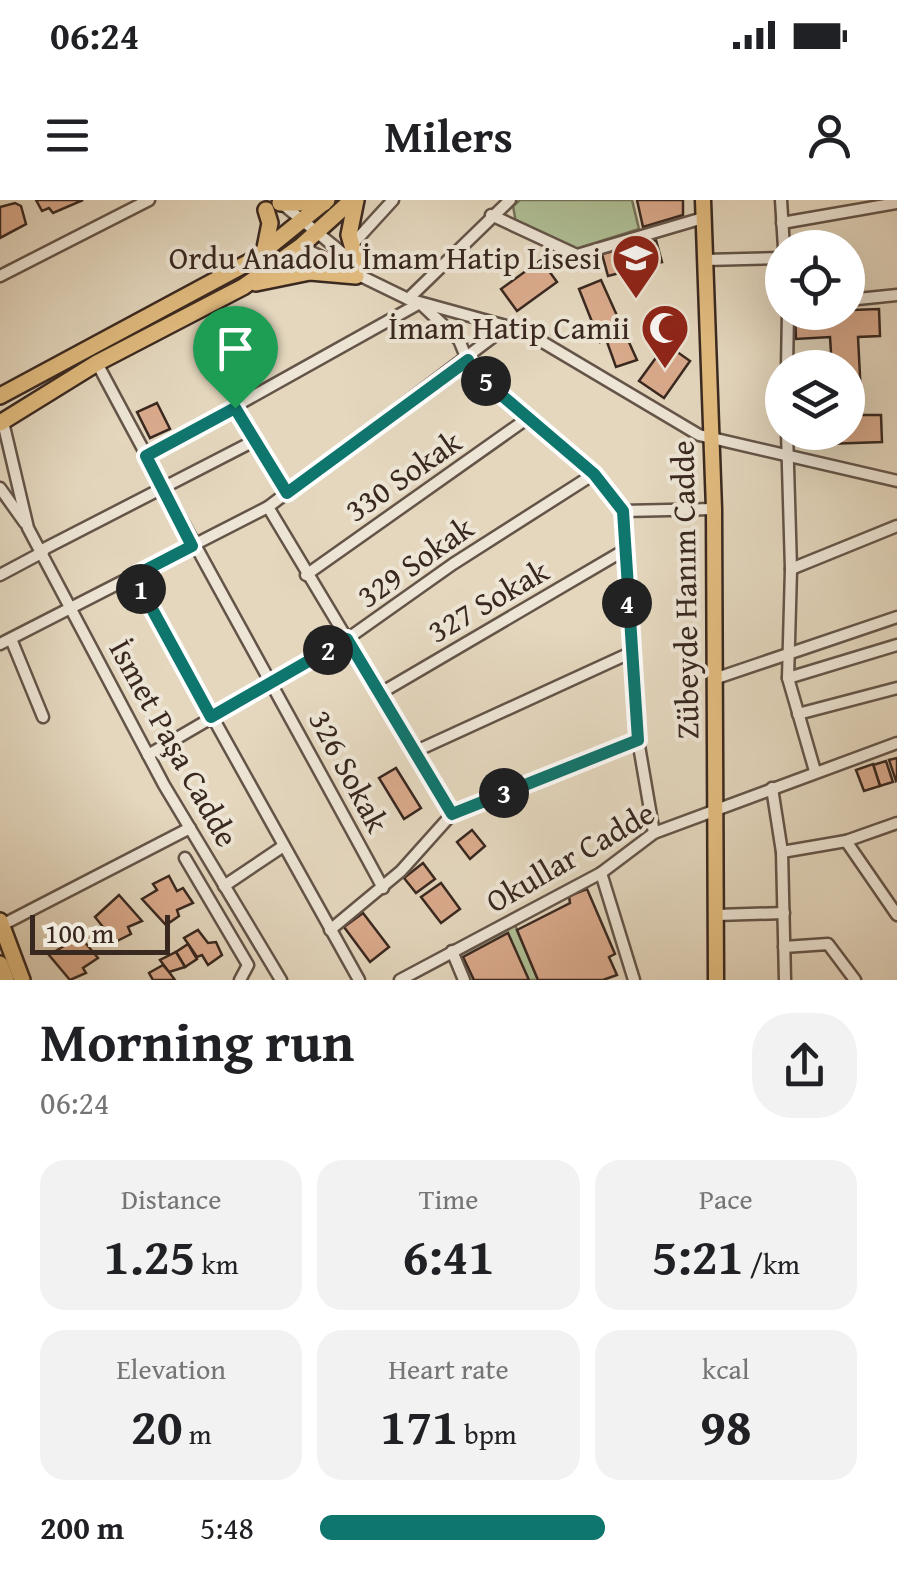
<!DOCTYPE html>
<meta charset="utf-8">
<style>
:root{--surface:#fff;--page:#f2f2f2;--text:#202124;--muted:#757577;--accent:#0f766e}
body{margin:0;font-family:"Gentium Book Plus",serif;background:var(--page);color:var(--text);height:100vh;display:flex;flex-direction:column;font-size:38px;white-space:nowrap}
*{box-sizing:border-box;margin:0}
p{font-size:32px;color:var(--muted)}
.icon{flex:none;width:55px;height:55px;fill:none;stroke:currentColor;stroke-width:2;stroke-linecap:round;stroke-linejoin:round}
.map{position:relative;height:780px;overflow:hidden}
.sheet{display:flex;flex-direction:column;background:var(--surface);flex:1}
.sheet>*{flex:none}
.tools{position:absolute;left:765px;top:30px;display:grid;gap:20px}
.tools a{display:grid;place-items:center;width:100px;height:100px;border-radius:50%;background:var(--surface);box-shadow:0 10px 40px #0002;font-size:50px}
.scale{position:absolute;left:30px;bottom:25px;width:140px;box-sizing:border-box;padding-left:10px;border:5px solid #392820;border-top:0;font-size:28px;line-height:35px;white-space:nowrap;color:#392820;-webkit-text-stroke:8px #ede5d5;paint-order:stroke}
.pin{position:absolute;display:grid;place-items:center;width:85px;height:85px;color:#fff;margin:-102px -42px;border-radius:50% 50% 50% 0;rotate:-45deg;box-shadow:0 0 10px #0007}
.pin .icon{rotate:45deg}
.km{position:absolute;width:50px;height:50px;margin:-25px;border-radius:50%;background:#222;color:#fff;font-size:28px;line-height:50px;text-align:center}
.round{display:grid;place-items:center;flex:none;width:105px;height:105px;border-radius:40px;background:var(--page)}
.headline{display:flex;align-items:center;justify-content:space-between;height:170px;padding:0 40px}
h1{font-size:55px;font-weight:600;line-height:75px}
.figures{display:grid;grid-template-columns:repeat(3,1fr);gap:15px;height:170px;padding:10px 40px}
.figures div{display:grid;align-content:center;border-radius:25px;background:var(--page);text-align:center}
.figures b{font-size:50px;font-weight:600}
.figures small{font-size:28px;font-weight:400}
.figures p{font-size:28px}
ul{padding:0 40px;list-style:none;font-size:32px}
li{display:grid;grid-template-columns:160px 120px 1fr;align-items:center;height:75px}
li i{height:25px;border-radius:12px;background:var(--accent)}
.status{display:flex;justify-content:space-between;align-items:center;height:70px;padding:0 50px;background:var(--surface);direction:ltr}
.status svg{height:28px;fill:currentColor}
header{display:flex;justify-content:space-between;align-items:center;height:130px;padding:0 40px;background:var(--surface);font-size:45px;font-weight:600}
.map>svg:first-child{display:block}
</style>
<div class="status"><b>06:24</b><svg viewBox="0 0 49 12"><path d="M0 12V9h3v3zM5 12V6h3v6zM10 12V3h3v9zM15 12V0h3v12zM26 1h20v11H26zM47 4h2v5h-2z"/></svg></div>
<header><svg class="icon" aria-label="menu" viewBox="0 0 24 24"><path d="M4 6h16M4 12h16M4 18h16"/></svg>Milers<svg class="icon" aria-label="person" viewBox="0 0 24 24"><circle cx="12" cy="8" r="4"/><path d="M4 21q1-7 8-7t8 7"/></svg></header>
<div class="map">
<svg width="897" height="780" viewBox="0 0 897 780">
<rect width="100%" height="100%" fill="#e4d7be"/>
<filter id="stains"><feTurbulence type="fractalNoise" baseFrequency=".002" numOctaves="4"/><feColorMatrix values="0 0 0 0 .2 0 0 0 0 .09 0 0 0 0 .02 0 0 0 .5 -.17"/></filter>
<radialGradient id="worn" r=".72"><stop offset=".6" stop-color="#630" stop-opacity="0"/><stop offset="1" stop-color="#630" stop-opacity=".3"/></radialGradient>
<!-- green -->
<g fill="#afbf96" stroke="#74745b" stroke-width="2.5">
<polygon points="520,0 632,0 639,29 573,50 516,23 513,6"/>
<polygon points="513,720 538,780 464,780 457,753"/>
</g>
<!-- building -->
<g fill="#daaa8c" stroke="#392820" stroke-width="2.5">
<polygon points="36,0 83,0 53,13 49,8 42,11"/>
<polygon points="637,0 683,0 683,15 643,27"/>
<polygon points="15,3 21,6 26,24 0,38 0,7"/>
<polygon points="656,40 662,62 608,76 602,54"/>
<polygon points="541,60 557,82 517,111 501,89"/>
<polygon points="601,80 637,160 616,167 606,139 600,142 579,89"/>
<polygon points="879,109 880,136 858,137 862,215 881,215 882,242 798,245 797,232 848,232 848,168 832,168 830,137 796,139 795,112"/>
<polygon points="666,144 690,161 664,198 639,181"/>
<polygon points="157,203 170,229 150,238 137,212"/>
<polygon points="897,558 897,580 896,581 889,560"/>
<polygon points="886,561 893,582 880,586 873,565"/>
<polygon points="873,564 880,586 864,591 856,570"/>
<polygon points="396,568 421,608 404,619 379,578"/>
<polygon points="472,630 485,646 470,659 457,642"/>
<polygon points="423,663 435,679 416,693 404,678"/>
<polygon points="169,676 177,691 183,688 193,703 177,710 179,716 166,725 142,699 157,690 153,684"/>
<polygon points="441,683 460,709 441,723 421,697"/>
<polygon points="587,689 615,754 609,757 617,775 603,780 538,780 517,730 570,703 569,696"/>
<polygon points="119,695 142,721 128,727 131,734 115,742 95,717"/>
<polygon points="363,713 389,747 370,762 344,727"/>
<polygon points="198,730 208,743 216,742 222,755 208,765 202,755 197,757 184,738"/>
<polygon points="77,733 98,758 83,768 86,773 70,780 49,755 64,746 61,740"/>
<polygon points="508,733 529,780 474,780 463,757"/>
<polygon points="188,744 197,759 185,767 176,752"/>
<polygon points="176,752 185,767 169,772 160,760"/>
<polygon points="163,765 169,772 175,780 153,780 149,773"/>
</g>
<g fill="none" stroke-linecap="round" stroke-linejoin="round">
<!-- minor casing -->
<g stroke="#645448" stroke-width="15">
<g id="minor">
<polyline points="781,0 784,48"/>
<polyline points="281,3 357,65"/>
<polyline points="491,15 577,55 703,18"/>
<polyline points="782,23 897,3"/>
<polyline points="299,46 408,99 524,131 699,235 897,281"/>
<polyline points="350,47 393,0"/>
<polyline points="705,60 782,58"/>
<polyline points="0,76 149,0"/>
<polyline points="408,99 510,0"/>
<polyline points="848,100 897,95"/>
<path d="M97,163C190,339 288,512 383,688"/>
<polyline points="787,168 788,112"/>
<polyline points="235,209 287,293"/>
<polyline points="3,222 28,328 164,585 281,780"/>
<polyline points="787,232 791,369 788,478 815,571"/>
<polyline points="146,256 420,103 459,140 471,169 594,274 623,311 638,540 654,633"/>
<polyline points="0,288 25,323"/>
<polyline points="268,307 452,614"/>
<polyline points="623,311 714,309"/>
<polyline points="42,350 254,241"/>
<polyline points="791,369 897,326"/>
<polyline points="0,375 43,352"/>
<polyline points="306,375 528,218"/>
<polyline points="134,376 359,780"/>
<polyline points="11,439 43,517"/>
<polyline points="0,444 268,307 506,127"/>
<polyline points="788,478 897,445"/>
<polyline points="714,479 897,417"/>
<polyline points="379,494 623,351"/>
<polyline points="798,514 897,488"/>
<polyline points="414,552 630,453"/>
<polyline points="148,555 347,439 453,364 594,274"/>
<polyline points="772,588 782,652 785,780"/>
<polyline points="846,641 897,715"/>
<polyline points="782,652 846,641 897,623"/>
<polyline points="185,658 248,765 240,780"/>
<polyline points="601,673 634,780"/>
<polyline points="224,686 282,647"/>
<polyline points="717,715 784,713"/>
<polyline points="2,725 190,628"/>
<polyline points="330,730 401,671 452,614 638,540"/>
<polyline points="784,747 828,744 855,780"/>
<polyline points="452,751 464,780"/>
<polyline points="400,780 601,673 654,633 897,543"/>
</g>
</g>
<!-- major casing -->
<g stroke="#392820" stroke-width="19">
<polyline id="major" points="703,0 714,309 716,780"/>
</g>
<!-- highway casing -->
<g stroke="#392820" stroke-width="20">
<g id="highway">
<polyline points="356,0 349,35 358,66"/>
<polyline points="280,3 324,3"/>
<polyline points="264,53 270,23 266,10"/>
<polyline points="256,83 310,72 356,76"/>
<polyline points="0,196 253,60 327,0"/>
<polyline points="0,223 97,163 243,87 300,47 352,0"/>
<polyline points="0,721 22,780"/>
<polyline points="0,764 6,780"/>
</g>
</g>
<!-- minor -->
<use href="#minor" stroke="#ede5d5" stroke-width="10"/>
<!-- major -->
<use href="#major" stroke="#e2bc7f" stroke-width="14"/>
<!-- highway -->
<use href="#highway" stroke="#e2bc7f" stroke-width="15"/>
</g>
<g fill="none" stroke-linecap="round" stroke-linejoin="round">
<!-- route casing -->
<g stroke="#fff" stroke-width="20">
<polygon id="route" points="468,160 471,169 594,274 623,311 638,540 452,614 347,439 211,517 134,376 192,346 146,256 235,208 287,293"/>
</g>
<!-- route -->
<use href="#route" stroke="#0f766e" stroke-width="12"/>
</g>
<!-- icons -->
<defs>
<g id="school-pin" transform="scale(2.5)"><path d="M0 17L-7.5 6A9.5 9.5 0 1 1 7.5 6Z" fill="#8f2418" stroke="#ede5d5"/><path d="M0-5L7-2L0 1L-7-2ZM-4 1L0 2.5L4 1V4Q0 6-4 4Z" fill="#fff"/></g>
<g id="mosque-pin" transform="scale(2.5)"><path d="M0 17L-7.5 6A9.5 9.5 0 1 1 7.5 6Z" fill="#8f2418" stroke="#ede5d5"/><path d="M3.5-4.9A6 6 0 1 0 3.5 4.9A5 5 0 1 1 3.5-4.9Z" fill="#fff"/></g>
</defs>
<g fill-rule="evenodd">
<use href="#school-pin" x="636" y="58"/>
<use href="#mosque-pin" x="665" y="128"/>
</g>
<g text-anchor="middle" stroke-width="8" stroke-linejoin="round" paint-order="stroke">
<!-- poi labels -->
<g font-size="32" fill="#392820" stroke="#ede5d5" text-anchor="end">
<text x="601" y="69">Ordu Anadolu İmam Hatip Lisesi</text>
<text x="630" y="139">İmam Hatip Camii</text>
</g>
<!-- street labels -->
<g font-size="32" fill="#392820" stroke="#ede5d5">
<text transform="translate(403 276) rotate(-35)" y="11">330 Sokak</text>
<text transform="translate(415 362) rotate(-35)" y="11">329 Sokak</text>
<text transform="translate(685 390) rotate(-91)" y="11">Zübeyde Hanım Cadde</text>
<text transform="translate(488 401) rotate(-30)" y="11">327 Sokak</text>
<text transform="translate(174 543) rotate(61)" y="11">İsmet Paşa Cadde</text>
<text transform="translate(349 571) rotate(62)" y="11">326 Sokak</text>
<text transform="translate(570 657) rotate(-30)" y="11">Okullar Cadde</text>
</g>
</g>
<rect width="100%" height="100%" filter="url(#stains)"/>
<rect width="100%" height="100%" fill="url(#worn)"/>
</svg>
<div class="tools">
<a><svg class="icon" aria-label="locate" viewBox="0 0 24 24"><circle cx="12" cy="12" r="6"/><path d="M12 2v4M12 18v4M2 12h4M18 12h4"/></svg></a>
<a><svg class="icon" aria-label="layers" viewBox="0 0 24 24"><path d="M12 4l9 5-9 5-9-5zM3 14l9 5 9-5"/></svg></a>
</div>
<div class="scale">100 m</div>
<div class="pin" style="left:235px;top:208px;background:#1e9e55"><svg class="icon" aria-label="arrive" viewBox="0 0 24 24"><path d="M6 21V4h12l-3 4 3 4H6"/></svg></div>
<b class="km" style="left:141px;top:389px">1</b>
<b class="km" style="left:328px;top:450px">2</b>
<b class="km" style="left:504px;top:593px">3</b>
<b class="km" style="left:627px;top:403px">4</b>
<b class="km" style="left:486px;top:181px">5</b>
</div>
<section class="sheet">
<div class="headline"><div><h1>Morning run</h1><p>06:24</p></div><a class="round"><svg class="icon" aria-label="share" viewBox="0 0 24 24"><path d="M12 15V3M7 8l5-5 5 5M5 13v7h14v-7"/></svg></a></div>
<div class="figures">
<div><p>Distance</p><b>1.25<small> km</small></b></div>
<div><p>Time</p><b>6:41</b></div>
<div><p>Pace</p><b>5:21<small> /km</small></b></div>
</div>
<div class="figures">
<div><p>Elevation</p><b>20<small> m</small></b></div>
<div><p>Heart rate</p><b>171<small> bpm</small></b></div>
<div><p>kcal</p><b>98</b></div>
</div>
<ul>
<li><b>200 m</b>5:48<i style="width:53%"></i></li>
</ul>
</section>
